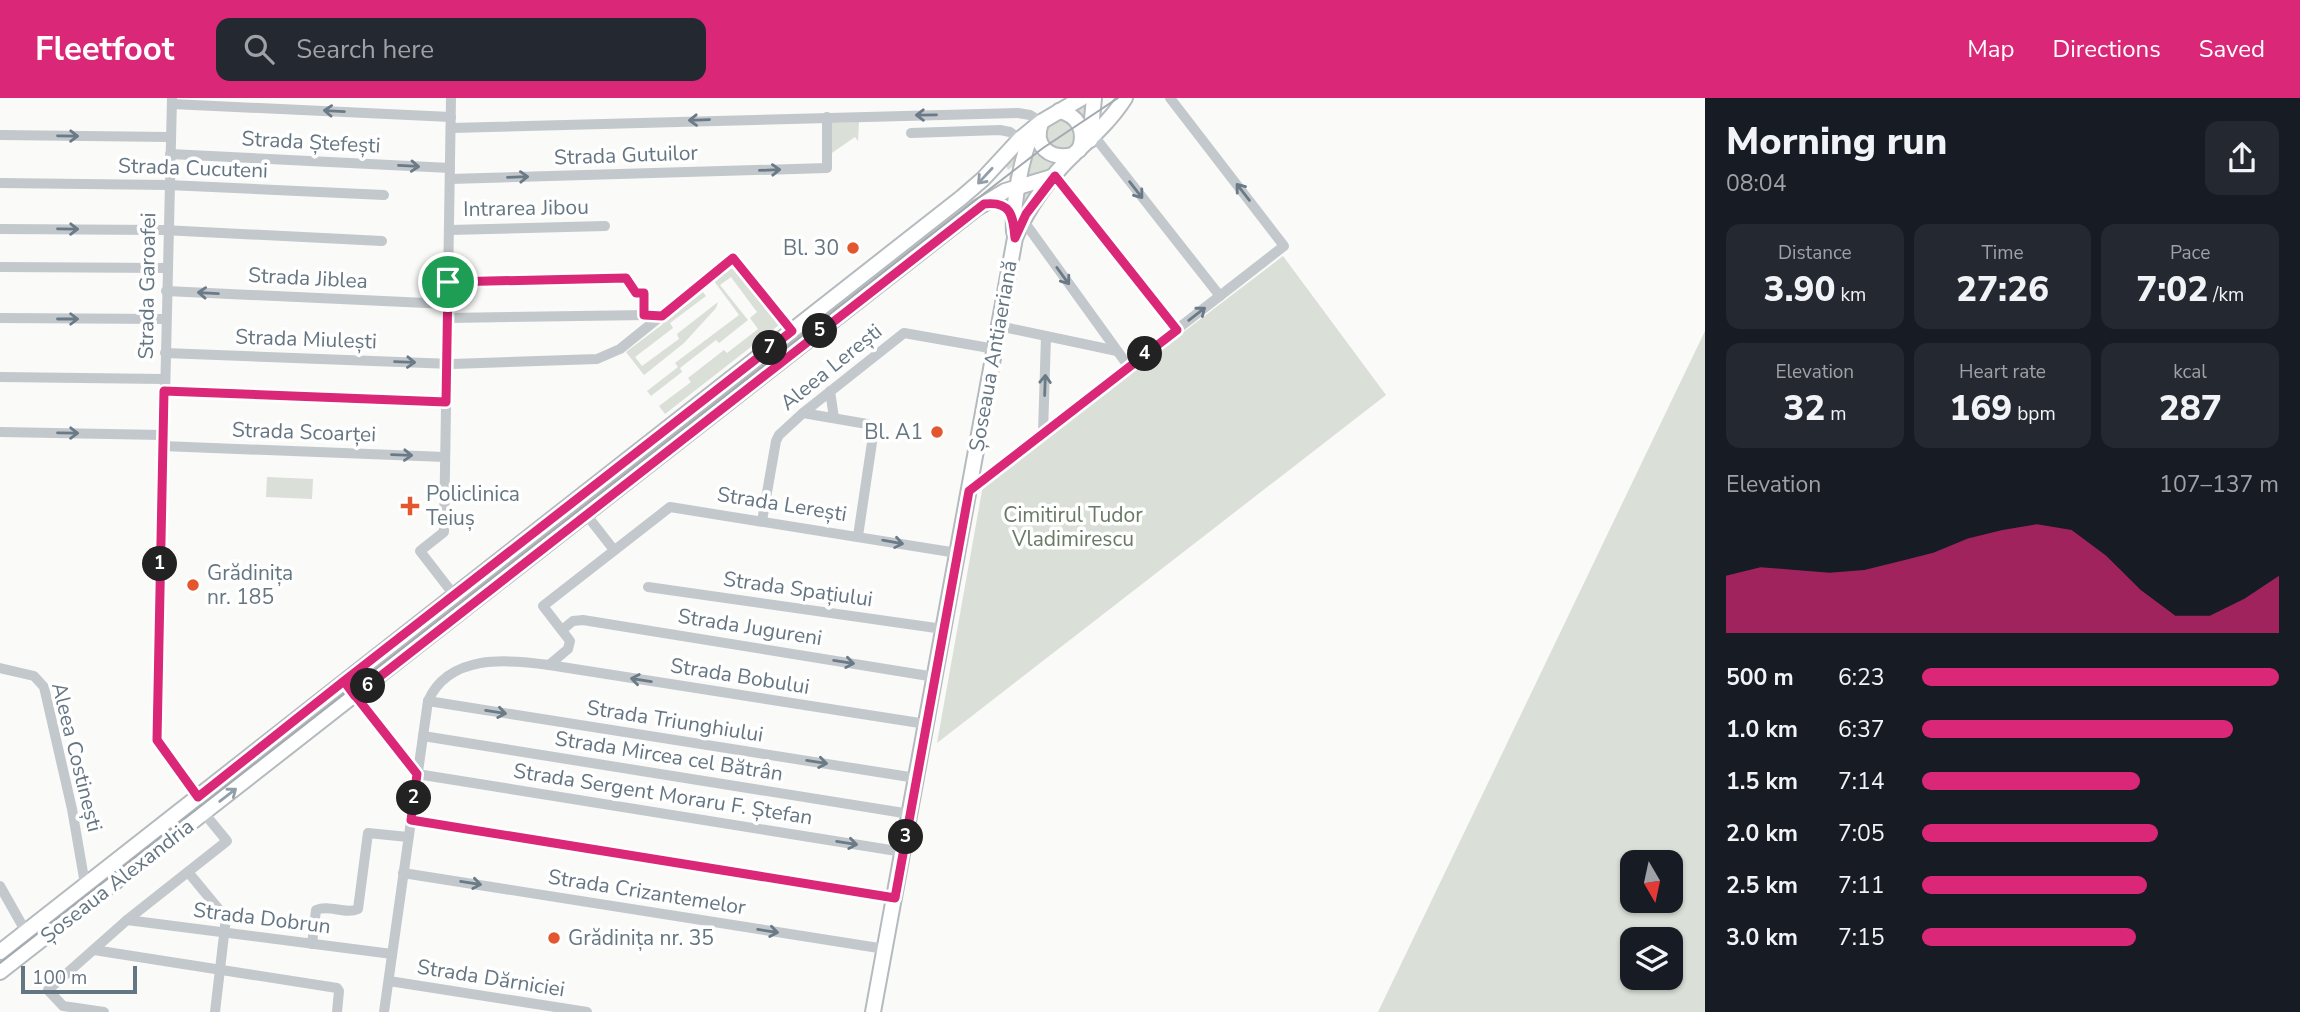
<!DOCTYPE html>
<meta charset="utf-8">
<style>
:root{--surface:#171b24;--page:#242831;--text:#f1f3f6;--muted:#9ea1a6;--accent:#db2777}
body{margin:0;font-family:"Nunito Sans",sans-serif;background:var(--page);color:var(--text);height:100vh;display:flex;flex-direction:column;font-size:26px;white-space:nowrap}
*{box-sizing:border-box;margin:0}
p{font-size:23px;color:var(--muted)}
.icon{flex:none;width:38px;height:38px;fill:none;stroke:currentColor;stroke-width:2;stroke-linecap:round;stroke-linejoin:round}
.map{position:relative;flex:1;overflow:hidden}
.drawer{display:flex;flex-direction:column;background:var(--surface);width:595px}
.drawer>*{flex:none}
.needle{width:46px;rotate:171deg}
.controls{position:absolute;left:1620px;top:752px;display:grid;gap:14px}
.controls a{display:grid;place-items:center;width:63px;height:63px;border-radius:14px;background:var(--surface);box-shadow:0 2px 5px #0004;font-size:35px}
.scale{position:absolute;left:21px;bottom:18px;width:116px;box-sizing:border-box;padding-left:7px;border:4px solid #657683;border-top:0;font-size:19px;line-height:24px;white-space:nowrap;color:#657683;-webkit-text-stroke:5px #fff;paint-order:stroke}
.pin{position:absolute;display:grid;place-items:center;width:60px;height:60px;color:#fff;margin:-30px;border:4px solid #fff;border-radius:50%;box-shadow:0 2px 7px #0007}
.km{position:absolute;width:35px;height:35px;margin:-18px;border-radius:50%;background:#222;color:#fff;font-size:19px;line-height:35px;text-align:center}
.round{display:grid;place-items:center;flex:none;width:74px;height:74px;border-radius:14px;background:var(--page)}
.headline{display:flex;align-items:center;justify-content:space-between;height:119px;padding:0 21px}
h1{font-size:38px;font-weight:800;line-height:52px}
.metrics{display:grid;grid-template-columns:repeat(3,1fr);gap:10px;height:119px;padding:7px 21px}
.metrics div{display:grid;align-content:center;border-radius:14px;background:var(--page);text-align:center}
.metrics b{font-size:35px;font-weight:800}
.metrics small{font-size:19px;font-weight:400}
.metrics p{font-size:19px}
.chart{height:196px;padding:14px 21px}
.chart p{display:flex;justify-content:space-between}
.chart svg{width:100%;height:126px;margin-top:7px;fill:var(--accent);opacity:.7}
ul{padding:0 21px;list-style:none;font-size:23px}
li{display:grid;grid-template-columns:112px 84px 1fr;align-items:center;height:52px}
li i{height:18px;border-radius:9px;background:var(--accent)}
header{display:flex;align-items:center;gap:42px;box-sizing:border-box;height:98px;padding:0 35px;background:var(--accent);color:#fff}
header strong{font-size:33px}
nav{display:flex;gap:38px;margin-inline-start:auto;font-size:24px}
.search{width:490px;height:63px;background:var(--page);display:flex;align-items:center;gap:18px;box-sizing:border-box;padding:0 24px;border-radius:14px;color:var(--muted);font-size:26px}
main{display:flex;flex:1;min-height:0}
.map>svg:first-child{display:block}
</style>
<header>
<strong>Fleetfoot</strong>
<div class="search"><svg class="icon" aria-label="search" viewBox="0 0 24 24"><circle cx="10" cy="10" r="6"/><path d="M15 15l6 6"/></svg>Search here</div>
<nav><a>Map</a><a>Directions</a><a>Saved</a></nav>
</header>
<main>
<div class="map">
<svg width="1705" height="914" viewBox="0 0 1705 914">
<rect width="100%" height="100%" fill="#fafaf8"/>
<!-- green -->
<g fill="#dadfd7" fill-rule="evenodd">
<polygon points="1082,0 1093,11 1077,22 1079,25 1093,15 1092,33 1019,129 1010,92 1009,77 1043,50 1040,47 1008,72 1002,59"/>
<polygon points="859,24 858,43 855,39 829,57 829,25"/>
<polygon points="1283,158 1386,297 937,645 983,387"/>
<polygon points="732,170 779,227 665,316 659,308 691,284 688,280 724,252 727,255 758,231 750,220 757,214 731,179 720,187 748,222 719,245 716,242 680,270 682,274 651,298 647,293 678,269 675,265 739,217 714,183"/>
<polygon points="703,194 706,198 670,225 673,230 635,259 642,268 679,241 677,236 718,204 716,210 684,245 644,277 626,254 663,226 660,221 663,218 667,222"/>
<path d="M1705,233V914H1378ZM1633,765H1671V803H1633ZM1633,842H1671V880H1633Z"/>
<polygon points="267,379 313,381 312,401 266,399"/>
</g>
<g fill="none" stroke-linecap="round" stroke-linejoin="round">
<!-- major casing -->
<g stroke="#b5babe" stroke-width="18">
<g id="major">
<path d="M1059,13C1078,17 1087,33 1079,52"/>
<path d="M1041,25C1032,49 1051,62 1073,57"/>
<polyline points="1090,42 1094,0"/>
<path d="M1014,134C1012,105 1022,59 1033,31"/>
<polyline points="0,854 961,100 983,81 1020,41 1041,24 1082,0"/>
<polyline points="0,874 977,110 1005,93 1055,78"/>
<path d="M873,914L1015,140C1028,109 1050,79 1074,56C1093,38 1111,22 1125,0"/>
</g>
</g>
<!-- minor -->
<g stroke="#c3c8cc" stroke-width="10">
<polyline points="172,0 157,642 198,699"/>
<polyline points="451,0 444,434 420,453 454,497"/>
<polyline points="172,6 451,19"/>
<polyline points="451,30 1018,15 1030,17 1041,24"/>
<polyline points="911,35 1000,32 1010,34 1020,41"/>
<polyline points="0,37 170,39"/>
<polyline points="1094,38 1220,198"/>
<polyline points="170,56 450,70"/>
<polyline points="1055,78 1177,232"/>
<polyline points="450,81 827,70 827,19"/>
<polyline points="0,85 168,87 384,97"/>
<polyline points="1021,126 1028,129 1129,269"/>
<polyline points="0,131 163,132 382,143"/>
<polyline points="449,132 605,128"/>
<polyline points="0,169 167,170"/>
<polyline points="448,184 626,180 636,195 644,195 644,217"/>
<polyline points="166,193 448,206"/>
<polyline points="0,220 166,221"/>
<polyline points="447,220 648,217"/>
<polyline points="999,228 1117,253"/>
<polyline points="165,255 452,266 597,261 620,251 733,160 792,233"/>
<polyline points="0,279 164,281"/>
<polyline points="164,293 446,304"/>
<polyline points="830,293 834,320"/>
<polyline points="803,315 867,326 874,331 858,438"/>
<polyline points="0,334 163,337"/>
<polyline points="1043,335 1046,238"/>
<polyline points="162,348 445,359"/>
<polyline points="969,393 1284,148 1170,0"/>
<polyline points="585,415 614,452"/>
<polyline points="762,423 776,343 779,337 803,315 904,235 995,251"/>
<polyline points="648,489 943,531"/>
<polyline points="562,532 573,523 583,522 935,579"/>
<polyline points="549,567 926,626"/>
<polyline points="0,570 34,578 44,589 72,711 85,786"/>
<polyline points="344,583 417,676"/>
<polyline points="428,603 916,680"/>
<polyline points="423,638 910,716"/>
<polyline points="417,676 903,754"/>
<polyline points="411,722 895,800"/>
<polyline points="188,774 226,820 215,914"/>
<polyline points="403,775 885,851"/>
<polyline points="0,788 26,834"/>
<polyline points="127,822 392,856"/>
<path d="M312,846L316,812C330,806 345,817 358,811L368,735L408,739"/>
<polyline points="94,852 337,890 339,893 337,914"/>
<polyline points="389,883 587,914"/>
<polyline points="104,914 63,908 48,892 127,822 227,743 204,715"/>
<path d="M384,914L428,603C449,556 506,561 549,567L568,551L570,543L543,508L670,409L957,455"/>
</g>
<!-- major -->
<use href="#major" stroke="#fff" stroke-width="14"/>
<!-- tram -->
<polyline stroke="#a2aab0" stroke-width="2" points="0,865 995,87 1043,50 1118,0"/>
</g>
<!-- one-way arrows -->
<defs><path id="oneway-shaft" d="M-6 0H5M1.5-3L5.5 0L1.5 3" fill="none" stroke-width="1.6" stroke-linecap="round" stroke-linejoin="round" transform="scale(1.75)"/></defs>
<g stroke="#6a7a87">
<use href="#oneway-shaft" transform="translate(334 13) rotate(-177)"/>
<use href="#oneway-shaft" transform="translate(926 17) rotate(179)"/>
<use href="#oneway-shaft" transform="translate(699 22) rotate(178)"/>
<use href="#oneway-shaft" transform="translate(68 38) rotate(1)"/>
<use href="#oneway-shaft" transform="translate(409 68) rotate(3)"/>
<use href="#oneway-shaft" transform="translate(770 72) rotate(-2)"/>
<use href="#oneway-shaft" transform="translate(518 79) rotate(-2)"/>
<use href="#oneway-shaft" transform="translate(1136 92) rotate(52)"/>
<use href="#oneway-shaft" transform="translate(1243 94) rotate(-128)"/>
<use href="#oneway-shaft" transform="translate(68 131) rotate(1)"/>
<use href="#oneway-shaft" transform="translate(1063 178) rotate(54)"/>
<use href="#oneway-shaft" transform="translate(208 195) rotate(-177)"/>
<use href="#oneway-shaft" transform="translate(1197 216) rotate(-38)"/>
<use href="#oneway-shaft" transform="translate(68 221)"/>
<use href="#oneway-shaft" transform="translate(405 264) rotate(2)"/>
<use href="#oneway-shaft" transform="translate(1045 287) rotate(-88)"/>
<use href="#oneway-shaft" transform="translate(68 335) rotate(1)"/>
<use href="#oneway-shaft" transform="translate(402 357) rotate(2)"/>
<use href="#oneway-shaft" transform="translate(893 444) rotate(10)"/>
<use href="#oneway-shaft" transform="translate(844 564) rotate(9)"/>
<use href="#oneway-shaft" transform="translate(641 582) rotate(-171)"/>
<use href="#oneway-shaft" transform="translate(496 614) rotate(9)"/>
<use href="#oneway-shaft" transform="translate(817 664) rotate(9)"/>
<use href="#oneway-shaft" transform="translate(847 745) rotate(9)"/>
<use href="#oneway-shaft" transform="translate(471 785) rotate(9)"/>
<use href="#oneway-shaft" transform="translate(768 833) rotate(9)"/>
</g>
<g stroke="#939fa8">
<use href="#oneway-shaft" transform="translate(985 78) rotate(133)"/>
<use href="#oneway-shaft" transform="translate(228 697) rotate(-38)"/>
</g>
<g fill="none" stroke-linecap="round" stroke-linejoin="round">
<!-- route casing -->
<g stroke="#fff" stroke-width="14">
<path id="route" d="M448,184L446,304L164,293L157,642L198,699L344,583C349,589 353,595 358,601L417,676L411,722L895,800L969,393L1177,232L1055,78L1026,116L1015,140C1013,117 1011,103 984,106L355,598L344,583L792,233L733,160L662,218L644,217V195H636L626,180L448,184"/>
</g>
<!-- route -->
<use href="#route" stroke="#db2777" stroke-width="9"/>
</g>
<!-- markers -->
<g fill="#e4572e" stroke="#fff" stroke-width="2.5">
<circle cx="853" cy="150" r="7"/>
<circle cx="937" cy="334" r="7"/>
<path d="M406.5 397.5h7v7h7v7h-7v7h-7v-7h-7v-7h7z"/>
<circle cx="193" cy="487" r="7"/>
<circle cx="554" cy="840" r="7"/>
</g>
<g text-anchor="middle" stroke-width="7" stroke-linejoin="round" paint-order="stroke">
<!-- street labels -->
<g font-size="21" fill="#657683" stroke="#fff">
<text transform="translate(311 44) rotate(3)" y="7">Strada Ștefești</text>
<text transform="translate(626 57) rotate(-2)" y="7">Strada Gutuilor</text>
<text transform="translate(193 70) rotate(2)" y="7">Strada Cucuteni</text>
<text transform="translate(526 110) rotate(-1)" y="7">Intrarea Jibou</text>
<text transform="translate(308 180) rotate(3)" y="7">Strada Jiblea</text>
<text transform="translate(147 188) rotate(-89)" y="7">Strada Garoafei</text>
<text transform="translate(306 241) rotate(2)" y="7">Strada Miulești</text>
<text transform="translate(993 258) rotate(-80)" y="7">Șoseaua Antiaeriană</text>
<text transform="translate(831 269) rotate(-39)" y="7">Aleea Lerești</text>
<text transform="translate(304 334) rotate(2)" y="7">Strada Scoarței</text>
<text transform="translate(782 406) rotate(9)" y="7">Strada Lerești</text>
<text transform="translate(798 491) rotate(8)" y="7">Strada Spațiului</text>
<text transform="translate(750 529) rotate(9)" y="7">Strada Jugureni</text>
<text transform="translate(740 578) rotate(9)" y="7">Strada Bobului</text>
<text transform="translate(675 623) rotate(9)" y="7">Strada Triunghiului</text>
<text transform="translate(669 658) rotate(9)" y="7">Strada Mircea cel Bătrân</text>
<text transform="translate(77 659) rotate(76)" y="7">Aleea Costinești</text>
<text transform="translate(663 696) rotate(9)" y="7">Strada Sergent Moraru F. Ștefan</text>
<text transform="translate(117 783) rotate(-38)" y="7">Șoseaua Alexandria</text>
<text transform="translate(647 794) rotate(9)" y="7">Strada Crizantemelor</text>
<text transform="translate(262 820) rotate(7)" y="7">Strada Dobrun</text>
<text transform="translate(491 880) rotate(9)" y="7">Strada Dărniciei</text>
</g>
<!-- poi labels -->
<g font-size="21" fill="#657683" stroke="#fff" text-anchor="start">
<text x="839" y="157" text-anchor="end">Bl. 30</text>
<text x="923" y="341" text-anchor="end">Bl. A1</text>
<text x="426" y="403">Policlinica<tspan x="426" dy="24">Teiuș</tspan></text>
<text x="207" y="482">Grădinița<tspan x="207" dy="24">nr. 185</tspan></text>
<text x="568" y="847">Grădinița nr. 35</text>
</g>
<!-- park labels -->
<g font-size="21" fill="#687a64" stroke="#fff">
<text x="1073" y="424">Cimitirul Tudor<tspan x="1073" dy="24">Vladimirescu</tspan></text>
</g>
</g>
</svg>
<div class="controls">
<a><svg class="needle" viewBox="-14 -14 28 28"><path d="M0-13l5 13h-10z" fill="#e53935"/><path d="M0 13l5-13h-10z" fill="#9ea1a6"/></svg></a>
<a><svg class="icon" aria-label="layers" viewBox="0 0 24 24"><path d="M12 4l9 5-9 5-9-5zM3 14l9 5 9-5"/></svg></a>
</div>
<div class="scale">100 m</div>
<div class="pin" style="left:448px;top:184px;background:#1e9e55"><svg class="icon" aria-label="arrive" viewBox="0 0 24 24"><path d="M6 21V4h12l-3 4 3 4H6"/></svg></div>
<b class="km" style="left:160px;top:466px">1</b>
<b class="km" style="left:414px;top:700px">2</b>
<b class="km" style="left:906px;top:739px">3</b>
<b class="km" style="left:1145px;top:256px">4</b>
<b class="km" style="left:820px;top:233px">5</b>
<b class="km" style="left:368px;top:588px">6</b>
<b class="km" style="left:770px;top:250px">7</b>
</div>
<section class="drawer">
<div class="headline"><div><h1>Morning run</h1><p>08:04</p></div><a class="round"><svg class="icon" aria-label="share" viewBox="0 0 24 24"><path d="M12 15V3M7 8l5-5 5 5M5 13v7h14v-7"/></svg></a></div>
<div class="metrics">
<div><p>Distance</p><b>3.90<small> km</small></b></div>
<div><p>Time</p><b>27:26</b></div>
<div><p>Pace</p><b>7:02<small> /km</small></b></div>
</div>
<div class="metrics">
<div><p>Elevation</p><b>32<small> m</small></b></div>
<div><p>Heart rate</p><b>169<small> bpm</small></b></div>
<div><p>kcal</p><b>287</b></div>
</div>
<div class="chart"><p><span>Elevation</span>107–137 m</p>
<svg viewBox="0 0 160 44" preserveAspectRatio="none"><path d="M0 44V24L10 21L20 22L30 23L40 22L50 19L60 16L70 11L80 8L90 6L100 8L110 17L120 29L130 38L140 38L150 32L160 24V44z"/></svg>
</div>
<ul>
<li><b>500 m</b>6:23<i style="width:100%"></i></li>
<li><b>1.0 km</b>6:37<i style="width:87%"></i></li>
<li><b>1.5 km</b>7:14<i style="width:61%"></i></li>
<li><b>2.0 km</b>7:05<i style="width:66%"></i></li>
<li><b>2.5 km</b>7:11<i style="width:63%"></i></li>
<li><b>3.0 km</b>7:15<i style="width:60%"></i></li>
</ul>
</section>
</main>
